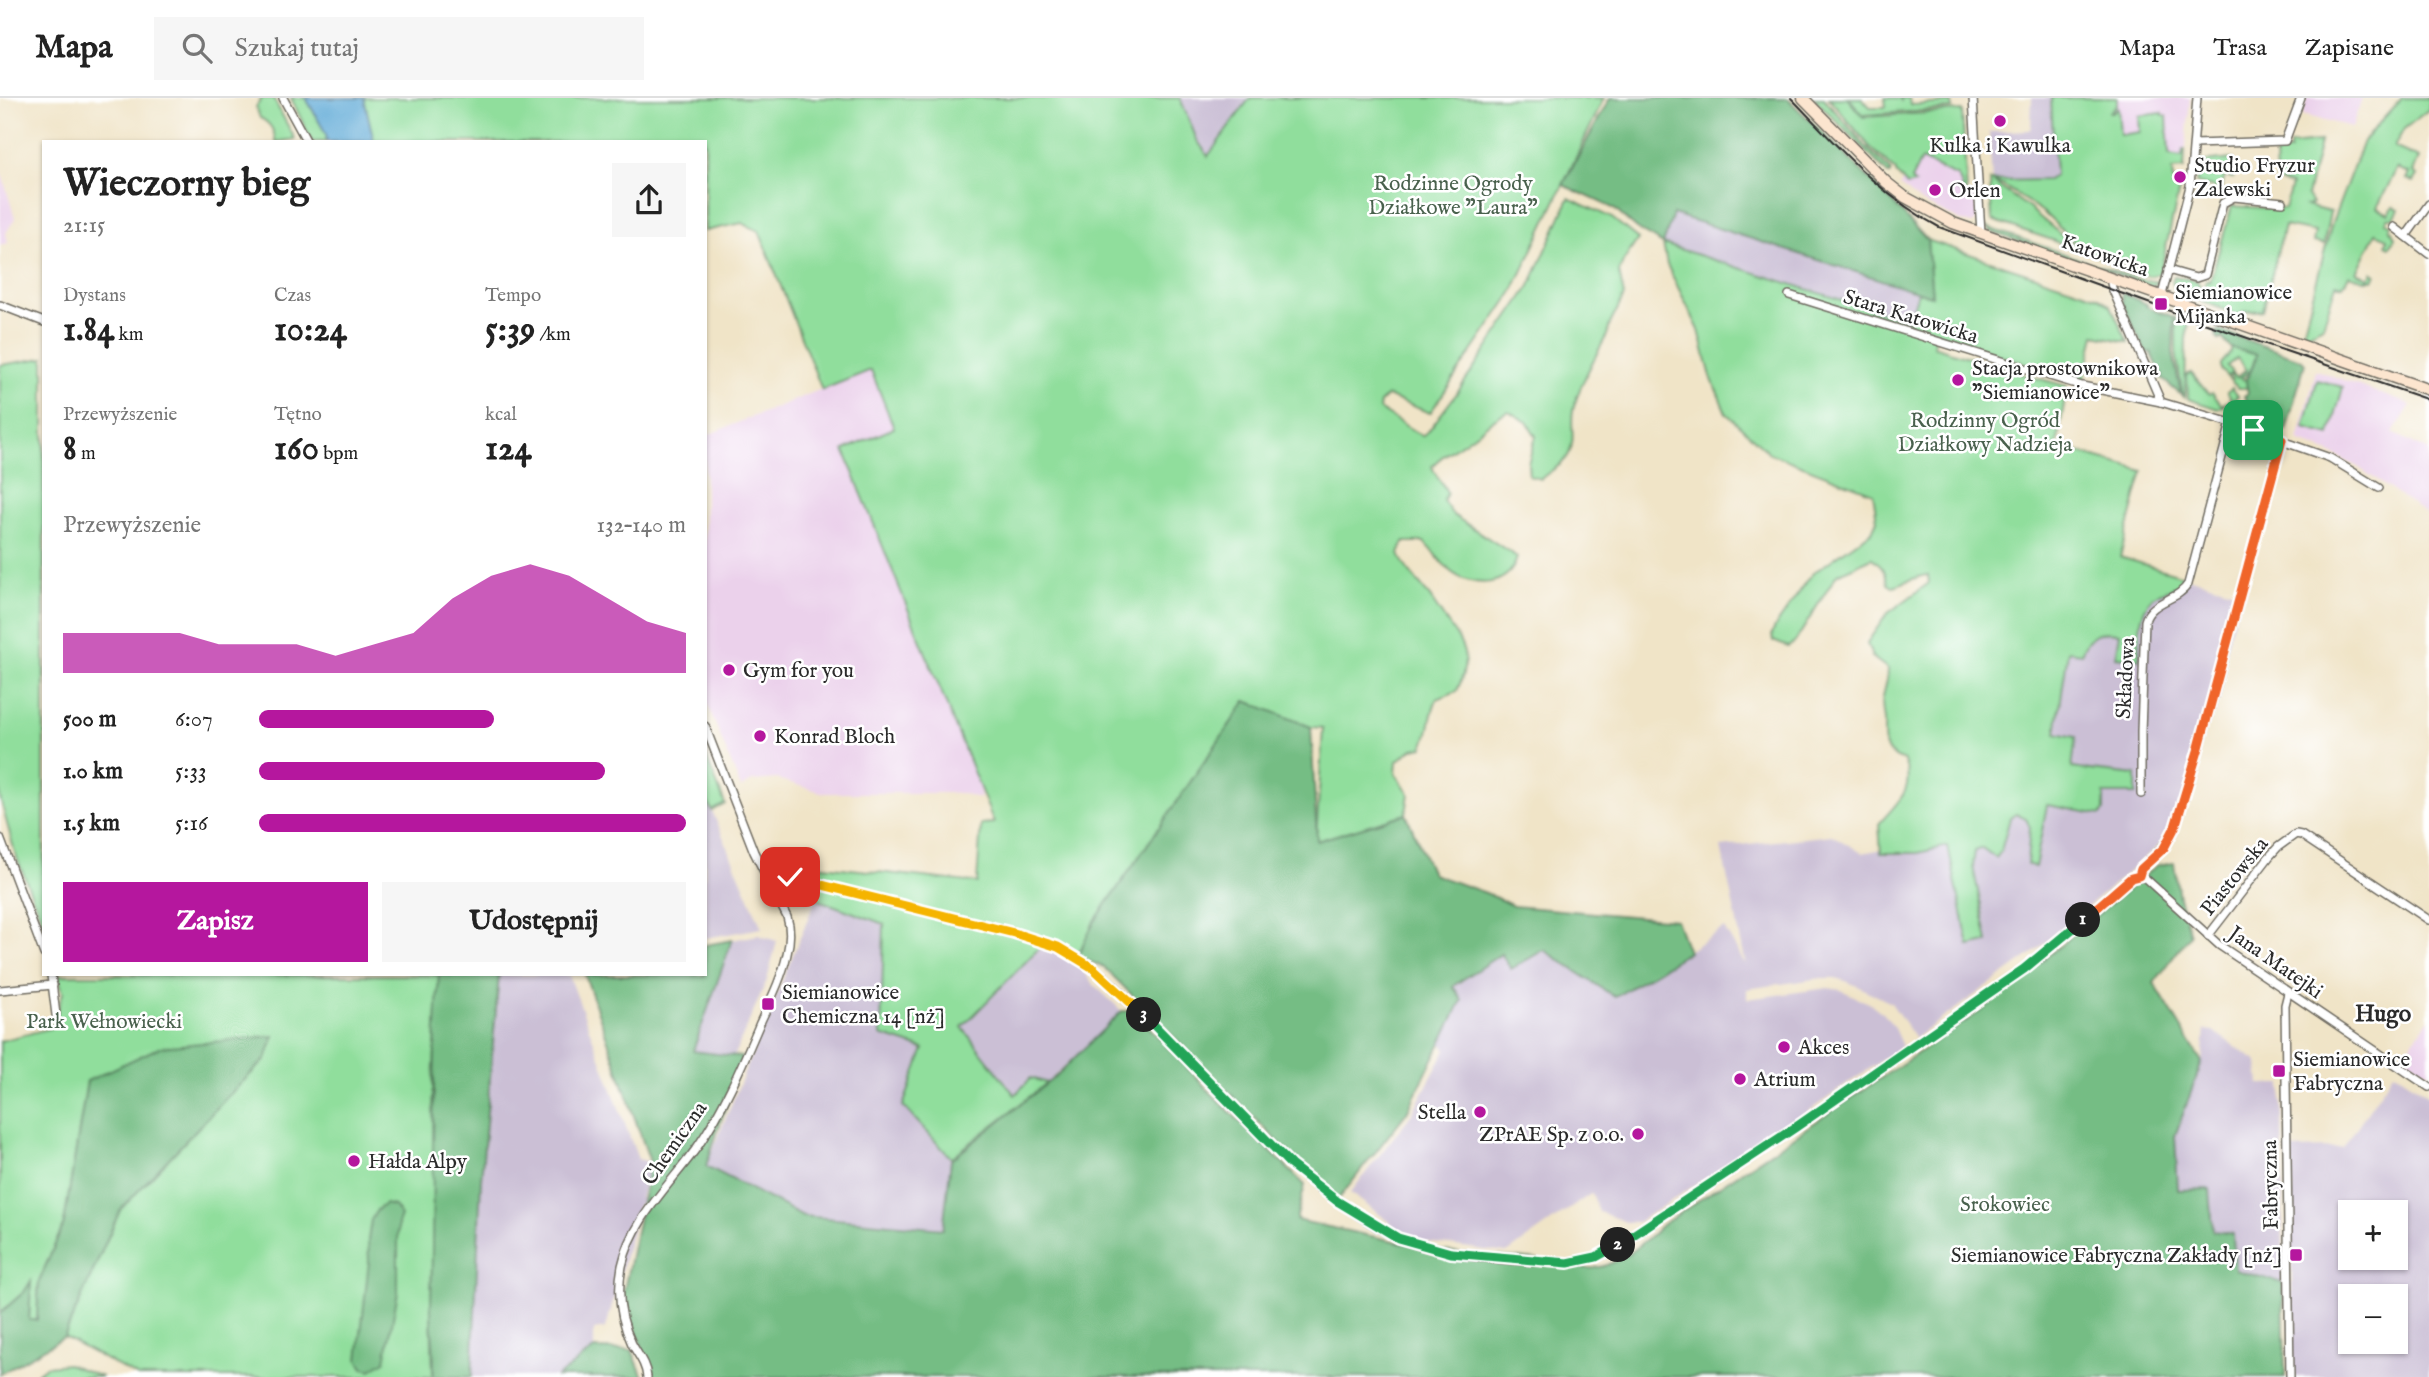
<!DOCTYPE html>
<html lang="pl">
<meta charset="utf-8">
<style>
:root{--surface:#fff;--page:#f6f6f6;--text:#222;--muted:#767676;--line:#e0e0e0;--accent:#b5179e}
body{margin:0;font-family:"IM FELL English",serif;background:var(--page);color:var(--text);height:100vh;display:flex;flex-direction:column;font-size:26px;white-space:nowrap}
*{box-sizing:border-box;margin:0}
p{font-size:23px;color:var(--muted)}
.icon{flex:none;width:38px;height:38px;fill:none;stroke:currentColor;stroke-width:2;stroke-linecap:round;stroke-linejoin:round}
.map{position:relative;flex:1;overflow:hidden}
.sheet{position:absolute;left:42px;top:42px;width:665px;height:836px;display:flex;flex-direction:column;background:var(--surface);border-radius:0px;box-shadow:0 2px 5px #0004}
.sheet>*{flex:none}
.controls{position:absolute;left:2338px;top:1102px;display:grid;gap:14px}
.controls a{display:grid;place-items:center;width:70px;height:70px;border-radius:0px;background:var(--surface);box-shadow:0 2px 5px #0004;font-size:35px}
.pin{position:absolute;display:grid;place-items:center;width:60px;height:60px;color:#fff;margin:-30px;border-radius:14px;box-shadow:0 4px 10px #0006}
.km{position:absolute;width:35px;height:35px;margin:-18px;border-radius:50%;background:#222;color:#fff;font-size:19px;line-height:35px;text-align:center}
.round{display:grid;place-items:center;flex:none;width:74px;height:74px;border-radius:0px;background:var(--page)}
.head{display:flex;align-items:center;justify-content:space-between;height:119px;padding:0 21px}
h1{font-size:38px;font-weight:700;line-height:52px}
.metrics{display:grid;grid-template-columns:repeat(3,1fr);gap:10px;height:119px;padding:7px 21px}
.metrics div{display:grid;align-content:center}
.metrics b{font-size:35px;font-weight:700}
.metrics small{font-size:19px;font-weight:400}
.metrics p{font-size:19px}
.chart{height:196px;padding:14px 21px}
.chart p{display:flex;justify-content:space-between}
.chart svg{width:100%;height:126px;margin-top:7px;fill:var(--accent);opacity:.7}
.cta{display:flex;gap:14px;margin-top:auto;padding:14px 21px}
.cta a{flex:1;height:80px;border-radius:0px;background:var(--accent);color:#fff;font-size:28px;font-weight:700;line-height:80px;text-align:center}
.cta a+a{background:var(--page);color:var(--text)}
ul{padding:0 21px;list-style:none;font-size:23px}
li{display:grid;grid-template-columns:112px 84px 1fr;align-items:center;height:52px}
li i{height:18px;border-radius:9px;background:var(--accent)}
header{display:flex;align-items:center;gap:42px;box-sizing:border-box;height:98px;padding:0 35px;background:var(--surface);border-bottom:2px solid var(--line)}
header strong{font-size:33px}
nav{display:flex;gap:38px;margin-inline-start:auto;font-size:24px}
.search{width:490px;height:63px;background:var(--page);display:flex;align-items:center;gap:18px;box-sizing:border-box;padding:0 24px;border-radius:0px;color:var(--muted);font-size:26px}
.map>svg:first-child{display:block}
</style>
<header>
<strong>Mapa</strong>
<div class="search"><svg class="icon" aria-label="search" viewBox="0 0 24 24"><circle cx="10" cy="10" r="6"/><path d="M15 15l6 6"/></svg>Szukaj tutaj</div>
<nav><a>Mapa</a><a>Trasa</a><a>Zapisane</a></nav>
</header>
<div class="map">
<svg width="2429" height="1279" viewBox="0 0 2429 1279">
<rect width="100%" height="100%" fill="#fff"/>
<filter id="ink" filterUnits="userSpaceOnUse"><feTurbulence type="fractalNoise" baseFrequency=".0143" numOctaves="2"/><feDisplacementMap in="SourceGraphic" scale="14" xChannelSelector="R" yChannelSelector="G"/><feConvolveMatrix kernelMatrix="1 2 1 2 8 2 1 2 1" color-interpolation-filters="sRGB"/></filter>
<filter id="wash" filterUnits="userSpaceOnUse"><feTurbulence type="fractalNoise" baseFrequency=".00686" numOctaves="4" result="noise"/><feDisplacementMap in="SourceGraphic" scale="28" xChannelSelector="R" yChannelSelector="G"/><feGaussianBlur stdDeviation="1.57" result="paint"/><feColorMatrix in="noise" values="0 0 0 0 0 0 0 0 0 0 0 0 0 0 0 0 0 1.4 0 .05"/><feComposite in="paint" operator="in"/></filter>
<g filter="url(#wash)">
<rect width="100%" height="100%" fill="#f0e4c7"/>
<!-- built -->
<g fill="#ebd1eb">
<polygon points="2051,0 2190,0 2184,71 2055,77"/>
<polygon points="2308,0 2362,0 2352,29 2302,17"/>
<polygon points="1916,56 1965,80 1966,97 1976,99 1977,120 1975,124 1972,126 1964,124 1921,104 1900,88"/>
<polygon points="0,70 15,120 6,135 8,145 0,148"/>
<polygon points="871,271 894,330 844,352 979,689 981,701 961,695 824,695 777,681 752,683 741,690 705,600 705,338"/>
<polygon points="2316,272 2411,307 2393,335 2429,353 2429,418 2358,369 2330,355 2298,343"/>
<polygon points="2429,921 2429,975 2404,958"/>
</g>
<!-- industrial -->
<g fill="#cbbfd5" fill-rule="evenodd">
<polygon points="1180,0 1250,0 1208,58 1197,42"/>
<polygon points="2032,0 2051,0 2055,77 2048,82 1992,84 1989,34 2029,32 2031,29"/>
<polygon points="1672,116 1918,194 1909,223 1663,146"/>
<polygon points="2120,459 2241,495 2175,740 2162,745 2036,853 1915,940 1891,905 1853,886 1836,880 1822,880 1747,891 1747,901 1828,890 1841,892 1871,906 1884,916 1893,928 1902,948 1796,1022 1638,1124 1626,1124 1599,1114 1592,1095 1507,1155 1426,1144 1395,1133 1390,1124 1350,1095 1411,1017 1446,952 1441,945 1462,902 1453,889 1502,856 1512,870 1544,852 1615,899 1724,830 1746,868 1721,749 1832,737 1862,755 1946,739 2065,557"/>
<polygon points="705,698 712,713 762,830 705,840"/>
<polygon points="816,801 884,826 881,937 924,951 903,1008 951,1060 943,1131 803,1118 706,1068"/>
<polygon points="758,837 777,843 767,882 734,958 693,953 732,842"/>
<polygon points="1042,847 1077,864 1093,886 1122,913 1047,985 1031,980 1015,998 961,929"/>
<polygon points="499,877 569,877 638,1061 650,1064 606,1230 594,1232 594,1251 557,1279 472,1279 481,1082"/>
<polygon points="2205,932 2213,933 2258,964 2260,986 2282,986 2283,1185 2235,1172 2213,1134 2178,1093 2175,1038 2202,964"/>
<path d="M2394,974L2429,997V1037L2426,1042L2429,1044V1279H2295L2292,1257V1051L2343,1050ZM2350,1115H2396V1160H2350ZM2350,1199H2396V1244H2350Z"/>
</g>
<!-- green -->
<g fill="#90de9c" stroke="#5e8464" stroke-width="2">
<path d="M262,0H273L295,41L276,44C274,33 271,25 260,20L256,9Z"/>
<polygon points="291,0 306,0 326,36 327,44 312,44"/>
<path d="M364,0H1180L1197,42L1208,58L1250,0H1604L1512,195L1430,315L1387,298L1380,304L1379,311L1422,338L1429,332L1457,295L1530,188L1569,100L1612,120L1638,141L1623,164L1619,175L1624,198L1610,226L1607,237C1596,256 1578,291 1573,312C1570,326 1576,341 1569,356C1563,368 1550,372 1541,381L1529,378L1528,365L1536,338L1527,324L1508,313C1493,319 1481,333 1467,342C1455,351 1442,356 1432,368C1435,379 1443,384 1447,395L1443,403L1453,417L1517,459C1510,490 1472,491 1450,473C1441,464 1432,453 1424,444H1404L1399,456C1404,469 1409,473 1417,483C1426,492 1433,504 1440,514C1461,545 1474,554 1457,593L1437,601C1429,618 1431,633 1423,649L1413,651L1397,663L1396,676L1409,695L1406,716L1316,743L1323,630L1311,629L1246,603L1093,826L1077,859L1042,847L962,929L1015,997L1031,980L1047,985L951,1060L903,1008L924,951L881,937L884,826L816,801L817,779L796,765L977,785L981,726L994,725L844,352L894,330L871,272L822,292L759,133L742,125L705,133V44H374Z"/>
<polygon points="1814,0 1824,0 1865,48 1891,73 1889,77"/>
<polygon points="1829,0 1847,0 1863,19 1962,13 1967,96 1959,93 1963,91 1958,79 1921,62 1911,82 1915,86 1907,88 1896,75 1896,73 1869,48"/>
<polygon points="1849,0 1862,0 1870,9 1886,9 1885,0 1900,0 1901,4 1901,0 1909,0 1910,7 1952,5 1952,11 1863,17"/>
<polygon points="2051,0 2117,0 2117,6 2110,14 2113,14 2118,9 2120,37 2140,34 2139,18 2163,15 2163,18 2167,18 2169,57 2182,59 2183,52 2185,52 2184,71 2172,72 2173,83 2181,83 2160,176 2150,178 2139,175 2123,166 2084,153 2043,114 2002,87 1993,84 2029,110 2078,151 2063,148 2055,143 1992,122 1990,83 2048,82 2055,77"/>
<polygon points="2402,0 2429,0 2429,11 2404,31 2394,49 2419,60 2413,74 2417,77 2413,84 2406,81 2409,75 2397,70 2377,110 2389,116 2393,108 2399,111 2394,120 2388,120 2386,124 2392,126 2390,129 2395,140 2390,149 2386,147 2388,140 2376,135 2357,174 2369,180 2372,174 2376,176 2373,182 2365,182 2349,177 2343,188 2336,186 2323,228 2302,238 2332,125 2363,43"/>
<polygon points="2320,44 2307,98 2312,106 2306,108 2330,114 2324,146 2313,144 2315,134 2284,128 2263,212 2242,214 2240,218 2176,193 2172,184 2174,178 2197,183 2201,190 2204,190 2206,183 2210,183 2232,108 2285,111 2291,87 2276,83 2275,53 2290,53 2290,47"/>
<polygon points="2233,61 2233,80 2225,78 2221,92 2196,85 2200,64"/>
<polygon points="1986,129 2138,181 2160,184 2150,189 2082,163 2079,164 1991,134"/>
<path d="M1927,142L2099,199L2111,208L2128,244L2095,237L2084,283L1935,238L1933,248L2025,277L2067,288L2057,348L2143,373L2120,459L2187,479C2174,494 2173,488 2159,495C2136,508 2140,540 2139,561L2116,559L2120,535C2097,533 2091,533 2081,555L2068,553L2056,635L2076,639L2072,670L2136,677V696H2104V712L2101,717L2047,707L2035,769L2027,766L2030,729L2026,721L2016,716L2010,720L2001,753L1996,760L1982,750L1975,753L1973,768L1988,844L1969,848L1948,748L1918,755H1881L1879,726C1897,704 1916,693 1904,663C1879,654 1885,643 1884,622C1883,614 1881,606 1883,599C1885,588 1888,582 1888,571L1872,559L1867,545L1887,516L1929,485L1928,477C1915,478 1906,485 1893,488L1888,485C1886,473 1882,467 1872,460L1837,476L1795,544L1788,549L1773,543L1772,536L1775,529L1812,476L1872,433L1877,422L1873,395L1769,355L1726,315L1711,279L1699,232L1667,167L1663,146L1909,223L1918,194L1932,198Z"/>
<polygon points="2176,220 2189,225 2186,240 2185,300 2183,299 2176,254"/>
<polygon points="2231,250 2257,256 2250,273 2241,280 2244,282 2248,278 2247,290 2238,290 2231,283 2233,281 2231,278 2233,276 2237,280 2246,272 2237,260 2227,268 2232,274 2228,278 2230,282 2221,272 2221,266 2231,254"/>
<polygon points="44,260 44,828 15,755 0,700 0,267"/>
<polygon points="2191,275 2209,297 2212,295 2222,307 2231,300 2227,294 2232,290 2238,298 2218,311 2188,301 2187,277"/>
<polygon points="2317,282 2343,289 2330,337 2304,330"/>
<polygon points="705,656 725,706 712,713 705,698"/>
<polygon points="58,877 439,877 433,984 434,1070 431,1214 433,1279 138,1279 64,1239 120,1112 228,998 266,961 87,983 64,1126 39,1183 37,1222 29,1223 31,1185 24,1194 0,1215 0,943 51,930 63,895"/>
<polygon points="68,1266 102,1279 33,1279 47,1268"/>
</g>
<!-- forest -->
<g fill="#74bd84" stroke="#507458" stroke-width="2">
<polygon points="1610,0 1787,0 1879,90 1927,142 1932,198 1673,116 1663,146 1637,131 1613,110 1563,87"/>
<polygon points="2122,195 2147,206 2146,208 2174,219 2173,255 2181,297 2161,280 2163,279 2151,254 2146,255 2123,206"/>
<polygon points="2218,232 2301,261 2305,265 2286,332 2274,331 2253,324 2261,319 2271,318 2273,312 2267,307 2249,308 2244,298 2248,295 2246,284 2257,257 2231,250 2222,240 2219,242 2216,239"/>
<polygon points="1246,603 1311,629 1317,743 1406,716 1432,776 1486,795 1513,808 1676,822 1688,854 1615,899 1544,852 1511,871 1501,856 1453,888 1462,902 1407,1014 1337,1103 1104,869 1077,859 1093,826"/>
<path d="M2174,765L2179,800L2190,837L2154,885L2202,964L2175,1038L2178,1092L2210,1091L2213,1133L2233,1136L2235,1172L2283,1185L2285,1279H653L623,1197L650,1064L585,877H705V847L732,842L693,953L742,959L706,1068L803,1118L943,1131L951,1062L1056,978L1122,913H1134L1210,994L1305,1087L1296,1122L1441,1153L1568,1165C1573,1166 1579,1169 1585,1170C1612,1173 1644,1145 1662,1127L1985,910L2157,767Z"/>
<path d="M439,877H499L481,1082L472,1279H433C436,1254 430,1229 431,1204C434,1095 431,986 439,877Z"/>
<polygon points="274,938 266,961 228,998 120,1112 64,1239 0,1276 0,1215 24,1194 31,1183 29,1222 37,1222 39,1183 64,1126 87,983 160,949"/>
<polygon points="385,1106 394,1108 401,1118 398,1126 398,1194 385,1263 371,1272 363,1270 358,1262 369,1163 368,1142 371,1122 377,1112"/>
<polygon points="594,1251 632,1252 643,1279 557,1279"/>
</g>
<!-- water -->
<polygon fill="#5da9d6" stroke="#446a80" stroke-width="2" points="306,0 364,0 374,44 327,44 326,36"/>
</g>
<g filter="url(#ink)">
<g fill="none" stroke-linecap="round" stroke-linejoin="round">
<!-- street casing -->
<g stroke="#706c62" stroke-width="10">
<g id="street">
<polyline points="283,0 307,44"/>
<polyline points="1973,0 1981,135"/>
<polyline points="2194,46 2285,43 2301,0"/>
<polyline points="2394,129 2429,156"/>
<polyline points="2406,138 2429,106"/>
<polyline points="2168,172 2196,180 2205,177 2223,105 2234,99 2283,104"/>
<polyline points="2110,180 2112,190 2161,304"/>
<polyline points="1789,197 2082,288 2161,304 2231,325 2330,360 2379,390"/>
<polyline points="2162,197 2190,88 2197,0"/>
<polyline points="0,207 44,224"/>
<path d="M2141,696V633L2145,523C2151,502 2178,503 2188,486L2231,325"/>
<polyline points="0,740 44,856"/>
<path d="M765,777L775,776L790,779L1014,835C1036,841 1059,848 1078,860C1111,880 1138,911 1165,938C1225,1000 1281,1068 1355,1115C1369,1124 1384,1135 1401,1141C1451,1161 1515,1163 1568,1165L1585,1162L1606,1155L1796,1029L2024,871L2127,784L2136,779L2145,780L2219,847L2429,989"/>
<path d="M2139,778C2144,759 2167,753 2175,728C2217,601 2246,470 2282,342"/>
<polyline points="773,792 797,782"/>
<polyline points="2208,838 2269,759 2278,749 2296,736 2301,737 2429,822"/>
<polyline points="51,877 56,917"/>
<polyline points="0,892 53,887"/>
<polyline points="2288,895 2285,907 2290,1279"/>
<path d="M647,1279C646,1266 638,1257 632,1246C620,1221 617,1194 622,1168C632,1121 671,1086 698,1048C724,1010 742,967 760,925C770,903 782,880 787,856C790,844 791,831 787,819L754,754L705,628"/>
</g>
</g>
<!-- secondary casing -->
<g stroke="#706c62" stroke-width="13">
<polyline id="secondary" points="1803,0 1886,84 1905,99 1953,125 2429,292"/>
</g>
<!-- street -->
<use href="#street" stroke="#fff" stroke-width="7"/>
<!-- secondary -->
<use href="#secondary" stroke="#fce5cf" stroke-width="10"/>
<!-- tram -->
<path stroke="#2b2b2b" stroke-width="2" d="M1791,0C1838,48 1878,97 1939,129L2192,221L2429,302"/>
</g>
</g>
<g fill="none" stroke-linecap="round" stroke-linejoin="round" filter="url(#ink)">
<!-- split-1 casing -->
<g stroke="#fff" stroke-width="14">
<polyline id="split-1" points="2083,822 2131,780 2139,778 2141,771 2164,750 2175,729 2198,653 2282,342 2253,332"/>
</g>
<!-- split-2 casing -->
<g stroke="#fff" stroke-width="14">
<polyline id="split-2" points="1618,1147 1796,1029 1989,895 2024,871 2083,822"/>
</g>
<!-- split-3 casing -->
<g stroke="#fff" stroke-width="14">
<polyline id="split-3" points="1144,917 1291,1067 1337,1103 1398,1140 1451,1155 1568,1165 1596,1159 1618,1147"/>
</g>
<!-- split-4 casing -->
<g stroke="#fff" stroke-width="14">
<polyline id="split-4" points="790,779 1014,835 1058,849 1093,870 1144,917"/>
</g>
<!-- split-1 -->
<use href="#split-1" stroke="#f0652b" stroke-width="9"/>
<!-- split-2 -->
<use href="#split-2" stroke="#22a559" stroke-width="9"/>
<!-- split-3 -->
<use href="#split-3" stroke="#22a559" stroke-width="9"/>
<!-- split-4 -->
<use href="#split-4" stroke="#f5b400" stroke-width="9"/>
</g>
<!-- markers -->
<g fill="#b5179e" stroke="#fff" stroke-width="2.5">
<circle cx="2000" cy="23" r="7"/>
<circle cx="2180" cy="79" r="7"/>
<circle cx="1935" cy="92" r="7"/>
<rect x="2154" y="199" width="14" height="14" rx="3.5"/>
<circle cx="1958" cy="282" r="7"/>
<circle cx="729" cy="572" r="7"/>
<circle cx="760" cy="638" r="7"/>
<rect x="761" y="899" width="14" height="14" rx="3.5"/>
<circle cx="1784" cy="949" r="7"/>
<rect x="2272" y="966" width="14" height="14" rx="3.5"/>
<circle cx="1740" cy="981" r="7"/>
<circle cx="1480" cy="1014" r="7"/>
<circle cx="1638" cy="1036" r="7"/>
<circle cx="354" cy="1063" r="7"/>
<rect x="2289" y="1150" width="14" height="14" rx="3.5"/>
</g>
<g text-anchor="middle" stroke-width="5" stroke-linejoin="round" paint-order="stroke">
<!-- poi labels -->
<g font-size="21" fill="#2b2b2b" stroke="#fff" text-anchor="start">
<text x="2000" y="54" text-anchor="middle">Kulka i Kawulka</text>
<text x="2194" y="74">Studio Fryzur<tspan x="2194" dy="24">Zalewski</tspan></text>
<text x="1949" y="99">Orlen</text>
<text x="2175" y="201">Siemianowice<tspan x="2175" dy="24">Mijanka</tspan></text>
<text x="1972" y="277">Stacja prostownikowa<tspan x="1972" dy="24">"Siemianowice"</tspan></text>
<text x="743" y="579">Gym for you</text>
<text x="774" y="645">Konrad Bloch</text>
<text x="782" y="901">Siemianowice<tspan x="782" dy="24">Chemiczna 14 [nż]</tspan></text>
<text x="1798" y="956">Akces</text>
<text x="2293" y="968">Siemianowice<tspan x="2293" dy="24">Fabryczna</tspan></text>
<text x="1754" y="988">Atrium</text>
<text x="1466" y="1021" text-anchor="end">Stella</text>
<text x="1624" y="1043" text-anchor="end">ZPrAE Sp. z o.o.</text>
<text x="368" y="1070">Hałda Alpy</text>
<text x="2282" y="1164" text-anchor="end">Siemianowice Fabryczna Zakłady [nż]</text>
</g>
<!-- park labels -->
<g font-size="21" fill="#49614d" stroke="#fff">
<text x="1453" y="92">Rodzinne Ogrody<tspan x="1453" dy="24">Działkowe "Laura"</tspan></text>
<text x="1985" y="329">Rodzinny Ogród<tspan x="1985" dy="24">Działkowy Nadzieja</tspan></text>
<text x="104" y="930">Park Wełnowiecki</text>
<text x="2005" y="1113">Srokowiec</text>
</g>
<!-- street labels -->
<g font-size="21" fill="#2b2b2b" stroke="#fff">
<text transform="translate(2105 157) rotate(19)" y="7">Katowicka</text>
<text transform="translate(1911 218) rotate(17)" y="7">Stara Katowicka</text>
<text transform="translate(2125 580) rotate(-87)" y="7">Składowa</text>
<text transform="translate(2234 778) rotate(-51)" y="7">Piastowska</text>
<text transform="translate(2276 864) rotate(35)" y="7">Jana Matejki</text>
<text transform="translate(674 1045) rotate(-55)" y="7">Chemiczna</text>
<text transform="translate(2270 1087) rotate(-91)" y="7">Fabryczna</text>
</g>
<!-- neighbourhood labels -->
<g font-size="23" font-weight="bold" fill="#2b2b2b" stroke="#fff">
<text x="2383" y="923">Hugo</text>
</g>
</g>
</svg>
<div class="controls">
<a>+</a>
<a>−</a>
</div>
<div class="pin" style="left:2253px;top:332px;background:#1e9e55"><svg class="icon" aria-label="arrive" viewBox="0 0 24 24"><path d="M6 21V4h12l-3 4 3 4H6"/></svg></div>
<div class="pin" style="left:790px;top:779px;background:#d93025"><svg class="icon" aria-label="check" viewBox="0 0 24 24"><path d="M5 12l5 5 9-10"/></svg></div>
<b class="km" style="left:2083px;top:822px">1</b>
<b class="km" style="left:1618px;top:1147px">2</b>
<b class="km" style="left:1144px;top:917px">3</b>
<section class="sheet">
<div class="head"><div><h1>Wieczorny bieg</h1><p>21:15</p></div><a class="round"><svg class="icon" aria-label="share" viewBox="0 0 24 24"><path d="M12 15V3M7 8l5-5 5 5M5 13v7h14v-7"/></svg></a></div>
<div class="metrics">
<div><p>Dystans</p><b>1.84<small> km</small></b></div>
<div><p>Czas</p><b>10:24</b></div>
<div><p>Tempo</p><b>5:39<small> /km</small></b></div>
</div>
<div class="metrics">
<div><p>Przewyższenie</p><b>8<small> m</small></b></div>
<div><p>Tętno</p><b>160<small> bpm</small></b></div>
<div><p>kcal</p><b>124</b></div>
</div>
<div class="chart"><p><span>Przewyższenie</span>132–140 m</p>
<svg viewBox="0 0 160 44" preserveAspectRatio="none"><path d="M0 44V30L10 30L20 30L30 30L40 34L50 34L60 34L70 38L80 34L90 30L100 18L110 10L120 6L130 10L140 18L150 26L160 30V44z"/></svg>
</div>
<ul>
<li><b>500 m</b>6:07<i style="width:55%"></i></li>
<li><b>1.0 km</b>5:33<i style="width:81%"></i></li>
<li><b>1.5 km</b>5:16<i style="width:100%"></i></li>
</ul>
<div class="cta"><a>Zapisz</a><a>Udostępnij</a></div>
</section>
</div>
